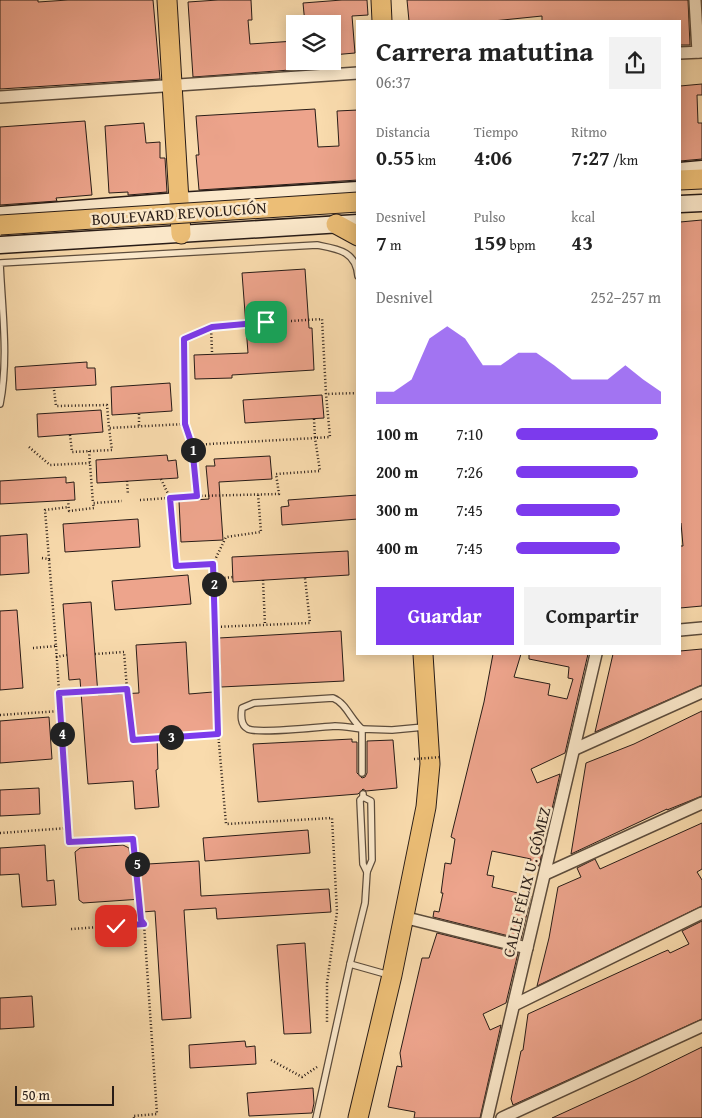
<!DOCTYPE html>
<html lang="es">
<meta charset="utf-8">
<style>
:root{--surface:#fff;--page:#f2f2f2;--text:#222;--muted:#767676;--accent:#7c3aed}
body{margin:0;font-family:"Gentium Book Plus",serif;background:var(--page);color:var(--text);height:100vh;display:flex;flex-direction:column;font-size:19px;white-space:nowrap}
*{box-sizing:border-box;margin:0}
p{font-size:16px;color:var(--muted)}
.icon{flex:none;width:28px;height:28px;fill:none;stroke:currentColor;stroke-width:2;stroke-linecap:round;stroke-linejoin:round}
.map{position:relative;flex:1;overflow:hidden}
.details{position:absolute;left:356px;top:20px;width:325px;height:635px;display:flex;flex-direction:column;background:var(--surface);border-radius:0px;box-shadow:0 2px 12px #0003}
.details>*{flex:none}
.controls{position:absolute;left:286px;top:15px;display:grid;gap:10px}
.controls a{display:grid;place-items:center;width:55px;height:55px;border-radius:0px;background:var(--surface);box-shadow:0 2px 12px #0003;font-size:25px}
.scale{position:absolute;left:15px;bottom:12px;width:99px;box-sizing:border-box;padding-left:5px;border:2px solid #281c17;border-top:0;font-size:14px;line-height:18px;white-space:nowrap;color:#281c17;-webkit-text-stroke:4px #fbe8ca;paint-order:stroke}
.pin{position:absolute;display:grid;place-items:center;width:42px;height:42px;color:#fff;margin:-21px;border-radius:10px;box-shadow:0 2px 8px #0006}
.km{position:absolute;width:25px;height:25px;margin:-12px;border-radius:50%;background:#222;color:#fff;font-size:14px;line-height:25px;text-align:center}
.round{display:grid;place-items:center;flex:none;width:52px;height:52px;border-radius:0px;background:var(--page)}
.headline{display:flex;align-items:center;justify-content:space-between;height:85px;padding:0 20px}
h1{font-size:28px;font-weight:700;line-height:38px}
.metrics{display:grid;grid-template-columns:repeat(3,1fr);gap:8px;height:85px;padding:5px 20px}
.metrics div{display:grid;align-content:center}
.metrics b{font-size:21px;font-weight:700}
.metrics small{font-size:14px;font-weight:400}
.metrics p{font-size:14px}
.chart{height:140px;padding:10px 20px}
.chart p{display:flex;justify-content:space-between}
.chart svg{width:100%;height:90px;margin-top:5px;fill:var(--accent);opacity:.7}
.action{display:flex;gap:10px;margin-top:auto;padding:10px 20px}
.action a{flex:1;height:58px;border-radius:0px;background:var(--accent);color:#fff;font-size:20px;font-weight:700;line-height:58px;text-align:center}
.action a+a{background:var(--page);color:var(--text)}
ul{padding:0 20px;list-style:none;font-size:16px}
li{display:grid;grid-template-columns:80px 60px 1fr;align-items:center;height:38px}
li i{height:12px;border-radius:6px;background:var(--accent)}
.map>svg:first-child{display:block}
</style>
<div class="map">
<svg width="702" height="1118" viewBox="0 0 702 1118">
<rect width="100%" height="100%" fill="#f9dbad"/>
<filter id="stains"><feTurbulence type="fractalNoise" baseFrequency=".004" numOctaves="4"/><feColorMatrix values="0 0 0 0 .2 0 0 0 0 .09 0 0 0 0 .02 0 0 0 .5 -.17"/></filter>
<radialGradient id="worn" r=".72"><stop offset=".6" stop-color="#630" stop-opacity="0"/><stop offset="1" stop-color="#630" stop-opacity=".3"/></radialGradient>
<!-- building -->
<g fill="#eda48c" stroke="#281c17">
<polygon points="0,0 38,0 38,2 68,0 153,0 160,79 0,89"/>
<polygon points="218,0 251,0 252,20 248,20 250,44 295,41 295,61 304,61 304,69 193,77 188,2"/>
<polygon points="342,0 367,0 368,15 352,16 355,53 332,55 332,24 305,24 303,3"/>
<polygon points="407,0 688,0 690,45 680,45 680,21 542,21 542,16 493,21 409,21"/>
<polygon points="702,84 702,95 697,95 698,123 702,123 702,159 680,161 680,86"/>
<polygon points="315,109 318,147 339,146 337,111 358,110 358,180 199,190 196,155 199,155 196,116"/>
<polygon points="85,121 92,195 56,198 57,201 0,205 0,127"/>
<polygon points="144,123 146,143 160,142 160,158 165,158 167,192 128,195 128,192 109,193 105,126"/>
<polygon points="702,220 702,606 680,608 680,546 683,546 681,523 680,524 680,222"/>
<polygon points="305,269 309,328 312,328 314,370 232,375 232,378 195,379 194,355 248,353 242,273"/>
<polygon points="87,362 87,368 95,368 96,385 16,390 15,367"/>
<polygon points="170,383 172,411 112,415 111,387"/>
<polygon points="322,395 324,418 245,423 243,400"/>
<polygon points="101,410 103,432 38,437 37,414"/>
<polygon points="167,455 168,461 176,460 178,478 97,483 96,460"/>
<polygon points="270,456 272,479 219,482 223,540 181,542 179,501 209,499 206,466 215,466 214,459"/>
<polygon points="66,477 66,483 74,482 75,500 0,504 0,481"/>
<polygon points="358,495 358,519 282,525 281,507 289,506 288,500"/>
<polygon points="138,519 140,547 65,552 63,524"/>
<polygon points="27,534 29,573 0,575 0,536"/>
<polygon points="348,551 349,575 233,582 232,557"/>
<polygon points="188,575 191,604 115,610 112,581"/>
<polygon points="91,602 98,695 139,693 136,645 186,642 189,694 213,692 216,732 157,736 158,769 156,770 159,807 135,809 133,781 88,784 80,679 69,680 63,604"/>
<polygon points="17,610 23,688 0,690 0,611"/>
<polygon points="341,631 344,681 221,687 219,638"/>
<polygon points="702,649 702,685 595,732 613,654 680,654 680,651"/>
<polygon points="493,654 521,654 514,677 550,684 548,695 567,699 573,679 568,678 569,667 529,659 529,654 588,654 565,753 531,769 537,783 560,774 539,866 530,864 531,859 492,851 487,875 494,876 492,887 531,896 521,939 433,917 434,911 439,912 443,893 441,893 445,863 451,864 455,839 451,837 484,702"/>
<polygon points="702,711 702,796 667,810 667,809 571,854 586,763 634,744"/>
<polygon points="49,717 52,759 0,763 0,721"/>
<polygon points="352,739 352,742 357,742 357,773 362,778 365,777 367,773 367,741 393,740 397,788 366,791 363,789 358,794 258,802 253,744"/>
<polygon points="39,788 40,814 0,816 0,790"/>
<polygon points="702,823 702,869 697,872 702,880 702,906 537,986 549,938 558,887 581,877 577,868 595,859 600,869"/>
<polygon points="308,830 310,853 205,861 203,838"/>
<polygon points="45,845 47,881 54,880 56,905 22,907 19,874 0,875 0,848"/>
<polygon points="123,845 129,848 131,865 199,861 201,896 329,889 331,912 217,919 216,908 184,910 191,1018 162,1020 155,911 142,912 142,899 83,903 79,900 75,852 80,848"/>
<polygon points="702,921 702,1019 513,1105 511,1099 521,1051 523,1050 528,1014 661,953 668,950 670,953 689,944 682,931"/>
<polygon points="437,933 518,953 506,1003 483,1014 490,1030 501,1025 480,1118 414,1118 415,1112 388,1107 397,1066 402,1067 400,1053 422,958 429,958"/>
<polygon points="305,943 311,1033 284,1034 277,945"/>
<polygon points="32,996 34,1027 0,1029 0,998"/>
<polygon points="245,1041 246,1047 255,1046 256,1064 190,1068 189,1045"/>
<polygon points="702,1047 702,1118 552,1118 635,1080"/>
<polygon points="313,1088 314,1103 312,1113 249,1116 247,1093"/>
</g>
<g fill="none" stroke-linecap="round" stroke-linejoin="round">
<!-- lane casing -->
<g stroke="#5c4c3c" stroke-width="8">
<g id="lane">
<path d="M0,404C9,358 2,310 0,263L317,245C338,249 356,251 358,276"/>
<path d="M333,698C346,703 351,720 362,729C353,728 344,726 335,726C319,727 259,734 248,729C240,725 241,715 242,708L254,703Z"/>
<polyline points="362,773 362,729 392,730 424,727"/>
<polyline points="363,794 363,797 360,800 363,864 367,872 365,903 350,964 389,975"/>
<polyline points="363,797 371,801 372,860 367,872"/>
<polyline points="316,1118 350,964"/>
</g>
</g>
<!-- street casing -->
<g stroke="#5c4c3c" stroke-width="14">
<g id="street">
<polyline points="695,0 698,52"/>
<polyline points="680,53 702,52"/>
<polyline points="0,97 358,73"/>
<polyline points="680,630 702,628"/>
<polyline points="575,749 702,692"/>
<polyline points="545,874 702,803"/>
<polyline points="403,917 527,948"/>
<polyline points="514,1005 702,913"/>
<polyline points="487,1118 596,654"/>
<polyline points="502,1118 702,1026"/>
</g>
</g>
<!-- secondary casing -->
<g stroke="#281c17" stroke-width="19">
<g id="secondary">
<polyline points="680,171 702,169"/>
<polyline points="680,204 702,203"/>
<polyline points="0,215 179,201 358,190"/>
<polyline points="0,245 358,223"/>
</g>
</g>
<!-- primary casing -->
<g stroke="#281c17" stroke-width="21">
<g id="primary">
<polyline points="167,0 181,234"/>
<polyline points="381,0 382,21"/>
<polyline points="680,180 702,179"/>
<polyline points="336,224 358,236"/>
<polyline points="358,1118 392,975 426,807 430,764 423,654"/>
</g>
</g>
<!-- path -->
<g stroke="#281c17" stroke-width="2.5" stroke-dasharray="1 2.5" stroke-linecap="butt">
<polyline points="291,321 322,319 326,394 358,393"/>
<polyline points="212,352 211,327 266,322"/>
<polyline points="54,390 56,406 107,405 109,428 185,424"/>
<polyline points="139,414 139,427"/>
<polyline points="314,419 315,438 330,437 326,394"/>
<polyline points="70,435 72,452 112,450 109,428"/>
<polyline points="192,445 315,438 320,471 276,474 279,494 197,496"/>
<polyline points="29,447 50,465 90,463"/>
<polyline points="89,451 93,503"/>
<polyline points="161,479 170,498 176,566 213,564 216,709 226,824 332,818 337,912 327,983 327,1022"/>
<polyline points="127,481 128,495"/>
<polyline points="68,500 69,511 94,508 93,503 122,501"/>
<polyline points="140,500 197,496 192,445 185,424 184,339 211,327"/>
<polyline points="42,558 49,559 45,510 69,507"/>
<polyline points="213,564 226,537 261,532 258,494"/>
<polyline points="214,579 233,577"/>
<polyline points="263,580 265,625"/>
<polyline points="214,627 310,623 305,578"/>
<polyline points="56,646 69,843 133,839 141,920 144,924 71,929"/>
<polyline points="33,648 56,646 49,559"/>
<polyline points="95,654 124,652 127,689"/>
<polyline points="56,657 67,655"/>
<polyline points="59,693 127,689 133,740 218,734"/>
<polyline points="0,715 60,711"/>
<polyline points="0,833 68,828"/>
<polyline points="271,1060 302,1077 317,1067"/>
<polyline points="134,1118 133,1116 157,1114 144,924"/>
</g>
<!-- lane -->
<use href="#lane" stroke="#fbe8ca" stroke-width="5.5"/>
<!-- street -->
<use href="#street" stroke="#fbe8ca" stroke-width="11"/>
<!-- secondary -->
<use href="#secondary" stroke="#fbe8ca" stroke-width="16"/>
<!-- primary -->
<use href="#primary" stroke="#ecbe76" stroke-width="19"/>
<!-- primary-bridge casing -->
<g stroke="#281c17" stroke-width="21" stroke-linecap="butt">
<polyline id="primary-bridge" points="0,225 358,202"/>
</g>
<!-- path-bridge -->
<polyline stroke="#281c17" stroke-width="2.5" stroke-dasharray="1 2.5" stroke-linecap="butt" points="414,759 441,757"/>
<!-- primary-bridge -->
<use href="#primary-bridge" stroke="#ecbe76" stroke-width="19"/>
</g>
<g fill="none" stroke-linecap="round" stroke-linejoin="round">
<!-- route casing -->
<g stroke="#fff" stroke-width="10">
<polyline id="route" points="116,926 144,924 141,920 133,839 69,842 59,693 127,689 133,740 218,734 213,564 176,566 170,498 197,496 192,445 185,424 184,339 212,327 266,322"/>
</g>
<!-- route -->
<use href="#route" stroke="#7c3aed" stroke-width="6"/>
</g>
<g text-anchor="middle" stroke-width="5" stroke-linejoin="round" paint-order="stroke">
<!-- street labels -->
<g font-size="16" fill="#281c17" stroke="#fbe8ca">
<text transform="translate(179 213) rotate(-4)" y="6">BOULEVARD REVOLUCIÓN</text>
<text transform="translate(526 882) rotate(-76)" y="6">CALLE FÉLIX U. GÓMEZ</text>
</g>
</g>
<rect width="100%" height="100%" filter="url(#stains)"/>
<rect width="100%" height="100%" fill="url(#worn)"/>
</svg>
<div class="controls">
<a><svg class="icon" aria-label="layers" viewBox="0 0 24 24"><path d="M12 4l9 5-9 5-9-5zM3 14l9 5 9-5"/></svg></a>
</div>
<div class="scale">50 m</div>
<div class="pin" style="left:266px;top:322px;background:#1e9e55"><svg class="icon" aria-label="arrive" viewBox="0 0 24 24"><path d="M6 21V4h12l-3 4 3 4H6"/></svg></div>
<div class="pin" style="left:116px;top:926px;background:#d93025"><svg class="icon" aria-label="check" viewBox="0 0 24 24"><path d="M5 12l5 5 9-10"/></svg></div>
<b class="km" style="left:193px;top:450px">1</b>
<b class="km" style="left:214px;top:584px">2</b>
<b class="km" style="left:171px;top:737px">3</b>
<b class="km" style="left:62px;top:734px">4</b>
<b class="km" style="left:137px;top:864px">5</b>
<section class="details">
<div class="headline"><div><h1>Carrera matutina</h1><p>06:37</p></div><a class="round"><svg class="icon" aria-label="share" viewBox="0 0 24 24"><path d="M12 15V3M7 8l5-5 5 5M5 13v7h14v-7"/></svg></a></div>
<div class="metrics">
<div><p>Distancia</p><b>0.55<small> km</small></b></div>
<div><p>Tiempo</p><b>4:06</b></div>
<div><p>Ritmo</p><b>7:27<small> /km</small></b></div>
</div>
<div class="metrics">
<div><p>Desnivel</p><b>7<small> m</small></b></div>
<div><p>Pulso</p><b>159<small> bpm</small></b></div>
<div><p>kcal</p><b>43</b></div>
</div>
<div class="chart"><p><span>Desnivel</span>252–257 m</p>
<svg viewBox="0 0 160 44" preserveAspectRatio="none"><path d="M0 44V38L10 38L20 32L30 12L40 6L50 12L60 25L70 25L80 19L90 19L100 25L110 32L120 32L130 32L140 25L150 32L160 38V44z"/></svg>
</div>
<ul>
<li><b>100 m</b>7:10<i style="width:98%"></i></li>
<li><b>200 m</b>7:26<i style="width:84%"></i></li>
<li><b>300 m</b>7:45<i style="width:72%"></i></li>
<li><b>400 m</b>7:45<i style="width:72%"></i></li>
</ul>
<div class="action"><a>Guardar</a><a>Compartir</a></div>
</section>
</div>
